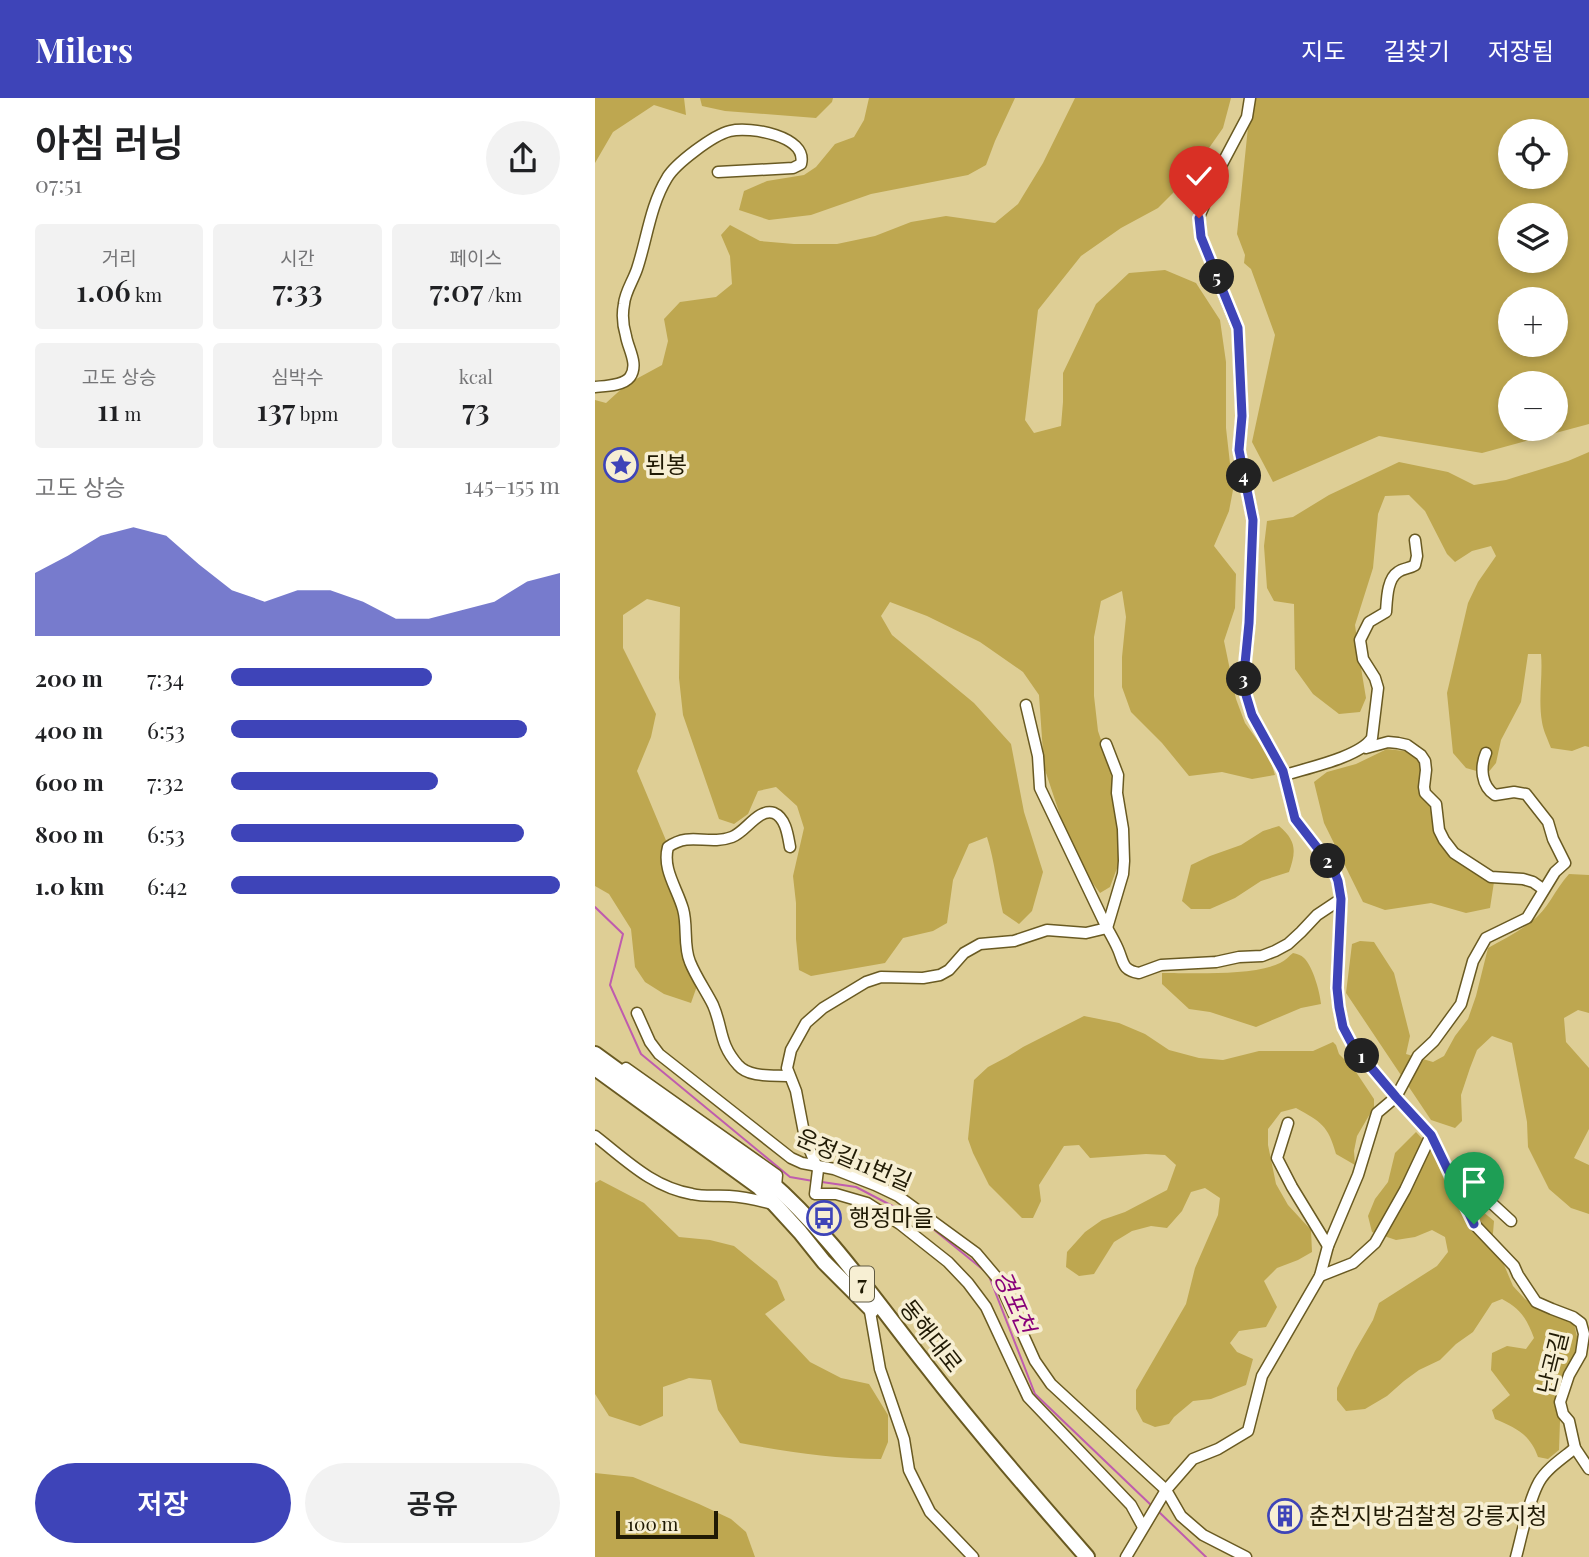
<!DOCTYPE html>
<html lang="ko">
<meta charset="utf-8">
<style>
:root{--surface:#fff;--page:#f2f2f2;--text:#202124;--muted:#757577;--accent:#3e44b8}
body{margin:0;font-family:"Playfair Display","Noto Sans KR",serif;background:var(--page);color:var(--text);height:100vh;display:flex;flex-direction:column;font-size:26px;white-space:nowrap}
*{box-sizing:border-box;margin:0}
p{font-size:23px;color:var(--muted)}
.icon{flex:none;width:38px;height:38px;fill:none;stroke:currentColor;stroke-width:2;stroke-linecap:round;stroke-linejoin:round}
.map{position:relative;flex:1;overflow:hidden}
.drawer{display:flex;flex-direction:column;background:var(--surface);width:595px}
.drawer>*{flex:none}
.fabs{position:absolute;left:903px;top:21px;display:grid;gap:14px}
.fabs a{display:grid;place-items:center;width:70px;height:70px;border-radius:50%;background:var(--surface);box-shadow:0 4px 10px #0003;font-size:35px}
.scale{position:absolute;left:21px;bottom:18px;width:102px;box-sizing:border-box;padding-left:7px;border:4px solid #201a04;border-top:0;font-size:19px;line-height:24px;white-space:nowrap;color:#201a04;-webkit-text-stroke:5px #f7efd3;paint-order:stroke}
.pin{position:absolute;display:grid;place-items:center;width:60px;height:60px;color:#fff;margin:-72px -30px;border-radius:50% 50% 50% 0;rotate:-45deg;box-shadow:0 0 7px #0007}
.pin .icon{rotate:45deg}
.km{position:absolute;width:35px;height:35px;margin:-18px;border-radius:50%;background:#222;color:#fff;font-size:19px;line-height:35px;text-align:center}
.round{display:grid;place-items:center;flex:none;width:74px;height:74px;border-radius:37px;background:var(--page)}
.headline{display:flex;align-items:center;justify-content:space-between;height:119px;padding:0 35px}
h1{font-size:38px;font-weight:600;line-height:52px}
.figures{display:grid;grid-template-columns:repeat(3,1fr);gap:10px;height:119px;padding:7px 35px}
.figures div{display:grid;align-content:center;border-radius:7px;background:var(--page);text-align:center}
.figures b{font-size:30px;font-weight:600}
.figures small{font-size:19px;font-weight:400}
.figures p{font-size:19px}
.chart{height:196px;padding:14px 35px}
.chart p{display:flex;justify-content:space-between}
.chart svg{width:100%;height:126px;margin-top:7px;fill:var(--accent);opacity:.7}
.cta{display:flex;gap:14px;margin-top:auto;padding:14px 35px}
.cta a{flex:1;height:80px;border-radius:42px;background:var(--accent);color:#fff;font-size:28px;font-weight:600;line-height:80px;text-align:center}
.cta a+a{background:var(--page);color:var(--text)}
ul{padding:0 35px;list-style:none;font-size:23px}
li{display:grid;grid-template-columns:112px 84px 1fr;align-items:center;height:52px}
li i{height:18px;border-radius:9px;background:var(--accent)}
header{display:flex;align-items:center;gap:42px;box-sizing:border-box;height:98px;padding:0 35px;background:var(--accent);color:#fff}
header strong{font-size:33px}
nav{display:flex;gap:38px;margin-inline-start:auto;font-size:24px}
main{display:flex;flex:1;min-height:0}
.map>svg:first-child{display:block}
</style>
<header>
<strong>Milers</strong>
<nav><a>지도</a><a>길찾기</a><a>저장됨</a></nav>
</header>
<main>
<section class="drawer">
<div class="headline"><div><h1>아침 러닝</h1><p>07:51</p></div><a class="round"><svg class="icon" aria-label="share" viewBox="0 0 24 24"><path d="M12 15V3M7 8l5-5 5 5M5 13v7h14v-7"/></svg></a></div>
<div class="figures">
<div><p>거리</p><b>1.06<small> km</small></b></div>
<div><p>시간</p><b>7:33</b></div>
<div><p>페이스</p><b>7:07<small> /km</small></b></div>
</div>
<div class="figures">
<div><p>고도 상승</p><b>11<small> m</small></b></div>
<div><p>심박수</p><b>137<small> bpm</small></b></div>
<div><p>kcal</p><b>73</b></div>
</div>
<div class="chart"><p><span>고도 상승</span>145–155 m</p>
<svg viewBox="0 0 160 44" preserveAspectRatio="none"><path d="M0 44V22L10 16L20 9L30 6L40 9L50 19L60 28L70 32L80 28L90 28L100 32L110 38L120 38L130 35L140 32L150 25L160 22V44z"/></svg>
</div>
<ul>
<li><b>200 m</b>7:34<i style="width:61%"></i></li>
<li><b>400 m</b>6:53<i style="width:90%"></i></li>
<li><b>600 m</b>7:32<i style="width:63%"></i></li>
<li><b>800 m</b>6:53<i style="width:89%"></i></li>
<li><b>1.0 km</b>6:42<i style="width:100%"></i></li>
</ul>
<div class="cta"><a>저장</a><a>공유</a></div>
</section>
<div class="map">
<svg width="994" height="1459" viewBox="0 0 994 1459">
<rect width="100%" height="100%" fill="#dece95"/>
<!-- green -->
<g fill="#bea750" fill-rule="evenodd">
<polygon points="0,0 89,0 91,17 59,7 18,34 0,65"/>
<polygon points="105,0 238,0 237,4 221,20 130,13 107,8"/>
<polygon points="274,0 420,0 400,43 391,67 373,77 276,96 216,117 174,122 144,112 149,93 172,83 209,77 221,69 240,46 259,39 269,22"/>
<path d="M480,0H636L628,30L593,80L563,110L526,130L486,158L443,212L430,322L439,335L466,328L468,304V275L501,206L534,175L570,172L601,185L625,222L631,264V330L638,392L634,413L619,448L641,476L640,510L629,543L641,601L650,625L674,658L680,677L657,681L627,674L594,678L567,645L536,614L527,589V559L531,519L527,493L506,503L499,539V598L503,633L514,665L527,735L525,762L515,789L505,795L484,767L470,732L449,669L444,597L428,574L385,544L332,518L295,504L286,518L297,537L379,605L416,646L429,714L448,774L437,813L424,826L408,815C402,790 400,764 392,739L374,746L358,782L352,825L338,833L308,840L290,865L216,878L204,872L201,841V805L198,778L209,730L202,708L181,689L163,693L153,716L139,726L124,721L88,617L84,580L85,509L52,501L28,517V550L61,616L56,639L42,673L75,752L79,791L102,888L96,905L69,896L50,884L40,869L36,831L14,796L0,788V302L11,305L32,286L67,267L73,243L69,221L85,204L121,199L137,186L135,158L126,137L135,127L165,143L199,146H242L280,138L316,124L351,118L400,125L423,106L448,65Z"/>
<path d="M656,0H994V326L887,355L784,338L678,384L657,344L680,237L656,171L649,165L650,157L642,136ZM915,33H961V79H915ZM915,117H961V163H915ZM915,201H961V247H915ZM915,285H961V331H915Z"/>
<path d="M994,354V649L990,648L977,653L956,650C953,642 948,632 947,624C943,601 948,578 946,556H933L926,604L906,642L901,665L892,676L871,670L858,655L852,595L873,505L883,484L901,458L896,448L877,453L860,464L852,456L830,413L814,397L790,398L783,416L778,470L760,527L767,576L771,600L765,614L744,616L718,596L700,571L699,506L679,503L672,490L669,448L672,423L698,419L734,397L804,364L853,374L879,387L911,382L973,363Z"/>
<polygon points="792,651 825,655 832,699 842,735 899,784 895,810 871,815 836,805 790,812 768,804 729,725 719,684 732,674 761,666"/>
<path d="M684,728C702,743 701,754 694,774L666,783L640,800L615,811H596L587,803L596,767L615,758L646,747L668,733Z"/>
<path d="M974,776L994,777V915L983,912L969,920L971,944L994,970V1031L979,1060L994,1067V1116L976,1110L954,1091L933,1049L932,1024L917,945L897,938L882,952L875,970L866,997L867,1023L860,1030L836,1022L751,895L757,846L765,843L779,844L799,875L815,938L811,956L838,964L849,958L860,938L873,921L881,898L893,850C907,842 923,834 936,824C953,812 960,791 974,776Z"/>
<path d="M698,855C702,856 706,857 709,860C718,869 725,894 726,906L706,910L661,929L615,914L594,911L567,886V875C597,875 659,878 685,865C690,863 694,858 698,855Z"/>
<path d="M489,918L524,925L550,936L574,952L604,960L628,962L664,953H718L738,944L741,947L744,956L759,971L779,1001V1009L762,1038L759,1053L760,1067L741,1056C733,1027 726,1024 701,1010L686,1014L673,1031V1047L681,1086L693,1107L716,1132L717,1154L703,1162L682,1170L669,1183L682,1209L671,1229L644,1233L635,1245L642,1254L658,1261L651,1287L616,1301L598,1303L579,1319L574,1326L560,1329L548,1324L541,1311V1292L591,1206L600,1170L623,1117L625,1100L610,1090L596,1094L587,1113L572,1130L556,1128L537,1133L519,1144L499,1176L484,1178L471,1169L472,1154L490,1134L507,1122L530,1114L572,1092L581,1067L570,1057L551,1056L495,1060L484,1047L469,1048L444,1087L446,1103L438,1120H427L394,1087L378,1055L373,1041L379,982L393,969L412,959L428,949Z"/>
<path d="M821,1034L836,1050L853,1091L861,1106L876,1112L887,1113L899,1123L898,1135L894,1148L907,1162L918,1188L930,1201L944,1210L979,1226L986,1255L970,1292L965,1323L964,1352L953,1361L943,1359C935,1336 921,1330 900,1321L897,1312L915,1297L896,1272L897,1255L912,1248L931,1251L939,1240C932,1221 926,1211 907,1201L897,1205L878,1234L861,1246L845,1262L824,1272L809,1283L792,1298L770,1311L751,1313L742,1302V1290L760,1253L778,1222L784,1205L842,1168L853,1154L850,1139L837,1132L820,1139L801,1142L777,1134L773,1118L780,1101L793,1084L800,1055Z"/>
<path d="M5,1082L49,1105L84,1139L115,1142L139,1148L182,1183L190,1202L170,1216L215,1264L246,1280L274,1286L293,1317V1344L286,1361C237,1361 193,1354 145,1345L123,1312L116,1282L94,1280L68,1289V1318L45,1328L14,1318L0,1296V1085Z"/>
<polygon points="0,1375 38,1379 104,1406 136,1421 151,1434 160,1459 0,1459"/>
</g>
<g fill="none" stroke-linecap="round" stroke-linejoin="round">
<!-- stream -->
<g stroke="#bf5cae" stroke-width="2">
<polyline points="0,809 28,836 15,887 46,956 195,1079 218,1083"/>
<polyline points="227,1084 261,1089 332,1126 391,1174"/>
<polyline points="394,1178 440,1296 557,1408"/>
<polyline points="564,1414 611,1459"/>
</g>
<!-- minor casing -->
<g stroke="#695a22" stroke-width="13">
<g id="minor">
<polyline points="655,0 652,19 626,68 604,119 606,139 643,231 647,318 644,352 658,422 654,525 649,576 651,597 657,617 688,673 700,721 738,770 743,783 746,801 742,890 744,909 748,929 758,948 801,999 836,1037 879,1126 919,1168 923,1177 941,1204 957,1211 978,1219 986,1225 989,1236 986,1256 974,1277 965,1304 968,1316 974,1323 980,1350 994,1371"/>
<path d="M0,289C10,288 28,288 35,279C44,266 33,251 31,238C28,228 27,216 29,206C30,194 38,183 42,171C52,141 55,108 72,80C80,66 118,37 135,33C155,28 213,38 206,66L198,70L123,74"/>
<path d="M431,607L443,658L445,690L512,830C516,837 520,844 523,851C529,865 527,872 544,875L566,867L621,864L644,859L667,858L680,853L693,846L706,834L722,817L746,801"/>
<polyline points="511,646 523,677 522,695 528,731 529,763 528,776 512,830"/>
<polyline points="771,650 793,644 803,645 812,647 826,657 830,663 831,672 829,689 830,695 841,706 844,732 849,742 859,755 896,779 928,781 938,784 948,791"/>
<path d="M690,677C712,670 765,659 777,640L783,590L780,580L768,561L765,542L774,524L791,514C792,501 792,481 803,474C808,470 814,471 820,467L822,458L820,442"/>
<polyline points="512,830 491,835 452,832 419,843 385,846 369,855 354,872 345,877 328,880 286,879 271,884 228,910 211,925 196,952 192,970 201,993 210,1040 223,1072 220,1096 241,1096 272,1105 305,1126 353,1164 373,1185 391,1209 433,1299 536,1407 548,1429"/>
<polyline points="42,915 55,944 64,956 196,1060 207,1065 239,1071 280,1087 303,1098 381,1155 403,1181 440,1263 456,1286 571,1392 586,1418 608,1437 651,1459"/>
<polyline points="31,970 182,1077 181,1088"/>
<path d="M194,978C178,977 154,980 143,967C124,946 128,930 118,907C111,893 101,879 95,864C88,848 93,828 88,811C82,790 67,771 73,749C96,733 112,748 137,739C151,734 163,710 179,715C191,720 193,738 195,749"/>
<polyline points="693,1025 682,1060 697,1089 733,1148"/>
<path d="M0,1038C31,1062 57,1089 97,1096C110,1099 122,1097 134,1098C148,1099 163,1102 177,1106"/>
<polyline points="878,1086 883,1101"/>
<polyline points="870,1107 883,1101 891,1100 916,1123"/>
<polyline points="725,1178 758,1165 780,1145 810,1092 836,1037"/>
<polyline points="274,1208 285,1271 309,1341 314,1372 335,1414 378,1459"/>
<path d="M531,1459L571,1392L598,1361L623,1351L653,1333L667,1278L725,1178L733,1148L763,1077L782,1015L801,999L823,958L839,943L866,906L878,863L891,840L932,820L960,774L970,765L958,741L953,724L931,696L919,694L900,697C886,688 885,669 891,655"/>
<path d="M921,1459C927,1437 933,1404 944,1384C952,1370 968,1360 980,1350"/>
</g>
</g>
<!-- highway casing -->
<g stroke="#695a22" stroke-width="18">
<g id="highway">
<path d="M0,956L172,1081C233,1133 281,1204 331,1267C382,1333 437,1396 492,1459"/>
<polyline points="0,970 164,1089 205,1134 229,1164 277,1212"/>
</g>
</g>
<!-- minor -->
<use href="#minor" stroke="#fff" stroke-width="10"/>
<!-- highway -->
<use href="#highway" stroke="#fff" stroke-width="14"/>
</g>
<g fill="none" stroke-linecap="round" stroke-linejoin="round">
<!-- route casing -->
<g stroke="#fff" stroke-width="14">
<polyline id="route" points="604,120 606,139 643,230 647,318 644,352 658,422 654,525 649,576 651,597 657,617 688,673 700,721 738,770 743,783 746,801 742,890 744,909 748,929 758,948 801,999 836,1037 879,1126"/>
</g>
<!-- route -->
<use href="#route" stroke="#3e44b8" stroke-width="9"/>
</g>
<!-- icons -->
<defs>
<g id="sight-ring" transform="scale(1.75)"><circle r="9.5" fill="#f7efd3" stroke="#3e44b8" stroke-width="1.5"/><path d="M0-6L1.8-2.2L6-1.7L2.9 1.2L3.7 5.4L0 3.3L-3.7 5.4L-2.9 1.2L-6-1.7L-1.8-2.2Z" fill="#3e44b8"/></g>
<g id="bus-ring" transform="scale(1.75)"><circle r="9.5" fill="#f7efd3" stroke="#3e44b8" stroke-width="1.5"/><path d="M-5-6H5V4H4V6H2V4H-2V6H-4V4H-5ZM-3.5-4V0h7V-4ZM-3.5 1.2v1.5H-2V1.2ZM2 1.2v1.5H3.5V1.2Z" fill="#3e44b8"/></g>
<g id="building-ring" transform="scale(1.75)"><circle r="9.5" fill="#f7efd3" stroke="#3e44b8" stroke-width="1.5"/><path d="M-4-6H4V6H1V3H-1V6H-4ZM-2.5-4.3h1.7v1.8h-1.7ZM.8-4.3h1.7v1.8H.8ZM-2.5-1h1.7V.8h-1.7ZM.8-1h1.7V.8H.8Z" fill="#3e44b8"/></g>
</defs>
<g fill-rule="evenodd">
<use href="#sight-ring" x="26" y="367"/>
<use href="#bus-ring" x="229" y="1120"/>
<use href="#building-ring" x="690" y="1418"/>
</g>
<g text-anchor="middle" stroke-width="7" stroke-linejoin="round" paint-order="stroke">
<!-- shield labels -->
<rect fill="#f7efd3" stroke="#605a42" stroke-width="2" x="255" y="1168.5" width="24" height="35" rx="5"/>
<g font-size="21" font-weight="bold" fill="#201a04">
<text x="267" y="1193">7</text>
</g>
<!-- poi labels -->
<g font-size="23" fill="#201a04" stroke="#f7efd3" text-anchor="start">
<text x="50" y="375">된봉</text>
<text x="254" y="1128">행정마을</text>
<text x="714" y="1426">춘천지방검찰청 강릉지청</text>
</g>
<!-- street labels -->
<g font-size="23" fill="#201a04" stroke="#f7efd3">
<text transform="translate(259 1062) rotate(23)" y="8">운정길11번길</text>
<text transform="translate(336 1238) rotate(52)" y="8">동해대로</text>
<text transform="translate(958 1265) rotate(-76)" y="8">난곡길</text>
</g>
<!-- water labels -->
<g font-size="24" font-style="italic" fill="#880179" stroke="#f7efd3">
<text transform="translate(419 1204) rotate(66)" y="8">경포천</text>
</g>
</g>
</svg>
<div class="fabs">
<a><svg class="icon" aria-label="locate" viewBox="0 0 24 24"><circle cx="12" cy="12" r="6"/><path d="M12 2v4M12 18v4M2 12h4M18 12h4"/></svg></a>
<a><svg class="icon" aria-label="layers" viewBox="0 0 24 24"><path d="M12 4l9 5-9 5-9-5zM3 14l9 5 9-5"/></svg></a>
<a>+</a>
<a>−</a>
</div>
<div class="scale">100 m</div>
<div class="pin" style="left:879px;top:1126px;background:#1e9e55"><svg class="icon" aria-label="arrive" viewBox="0 0 24 24"><path d="M6 21V4h12l-3 4 3 4H6"/></svg></div>
<div class="pin" style="left:604px;top:120px;background:#d93025"><svg class="icon" aria-label="check" viewBox="0 0 24 24"><path d="M5 12l5 5 9-10"/></svg></div>
<b class="km" style="left:767px;top:958px">1</b>
<b class="km" style="left:733px;top:763px">2</b>
<b class="km" style="left:649px;top:581px">3</b>
<b class="km" style="left:649px;top:378px">4</b>
<b class="km" style="left:622px;top:179px">5</b>
</div>
</main>
